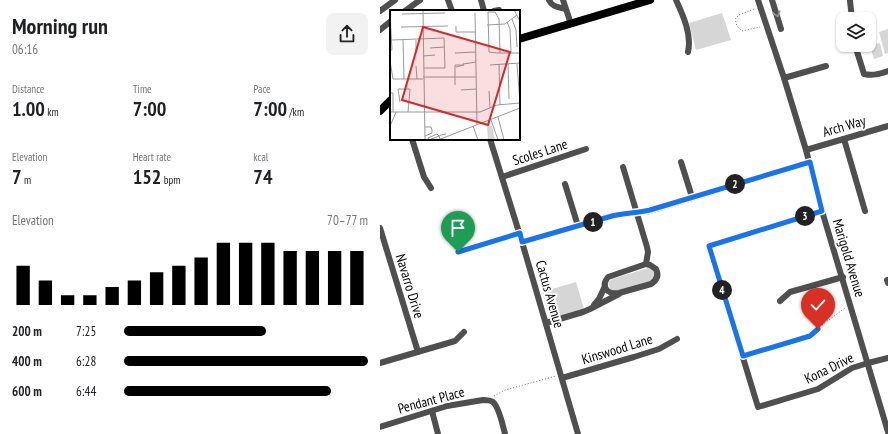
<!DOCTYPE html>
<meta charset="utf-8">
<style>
:root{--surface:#fff;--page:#f2f2f2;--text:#202124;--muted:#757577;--accent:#000}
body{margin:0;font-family:"PT Sans Narrow",sans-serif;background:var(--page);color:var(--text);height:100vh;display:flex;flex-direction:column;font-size:15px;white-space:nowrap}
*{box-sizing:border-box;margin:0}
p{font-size:13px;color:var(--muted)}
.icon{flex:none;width:22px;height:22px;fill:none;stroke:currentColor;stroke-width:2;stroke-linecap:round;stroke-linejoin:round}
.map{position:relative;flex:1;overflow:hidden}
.sheet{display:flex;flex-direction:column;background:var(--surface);width:380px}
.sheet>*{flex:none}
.tools{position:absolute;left:456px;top:12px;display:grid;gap:8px}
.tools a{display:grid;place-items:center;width:40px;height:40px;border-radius:8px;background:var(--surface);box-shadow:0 1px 3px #0004;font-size:20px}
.pin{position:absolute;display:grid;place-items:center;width:34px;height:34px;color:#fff;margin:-41px -17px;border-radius:50% 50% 50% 0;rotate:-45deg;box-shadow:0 0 4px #0007}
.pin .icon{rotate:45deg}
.km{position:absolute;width:20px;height:20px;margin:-10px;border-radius:50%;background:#222;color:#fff;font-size:11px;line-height:20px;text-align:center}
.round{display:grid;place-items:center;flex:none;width:42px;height:42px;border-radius:8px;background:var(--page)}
.head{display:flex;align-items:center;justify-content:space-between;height:68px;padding:0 12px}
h1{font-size:22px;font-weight:600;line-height:30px}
.stats{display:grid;grid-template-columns:repeat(3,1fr);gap:6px;height:68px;padding:4px 12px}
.stats div{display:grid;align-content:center}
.stats b{font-size:20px;font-weight:600}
.stats small{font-size:11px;font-weight:400}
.stats p{font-size:11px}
.chart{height:112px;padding:8px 12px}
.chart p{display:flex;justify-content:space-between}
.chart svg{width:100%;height:72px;margin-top:4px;stroke:var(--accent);stroke-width:6}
ul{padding:0 12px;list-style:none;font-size:13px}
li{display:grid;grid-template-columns:64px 48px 1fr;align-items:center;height:30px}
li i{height:10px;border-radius:5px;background:var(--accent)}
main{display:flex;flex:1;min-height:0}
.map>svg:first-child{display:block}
</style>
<main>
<section class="sheet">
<div class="head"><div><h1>Morning run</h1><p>06:16</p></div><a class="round"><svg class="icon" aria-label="share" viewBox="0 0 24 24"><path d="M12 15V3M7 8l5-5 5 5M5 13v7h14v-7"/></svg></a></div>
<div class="stats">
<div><p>Distance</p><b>1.00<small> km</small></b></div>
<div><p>Time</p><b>7:00</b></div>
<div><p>Pace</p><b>7:00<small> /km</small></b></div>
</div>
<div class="stats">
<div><p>Elevation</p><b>7<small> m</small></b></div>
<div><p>Heart rate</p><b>152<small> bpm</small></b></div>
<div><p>kcal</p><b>74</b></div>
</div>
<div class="chart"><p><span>Elevation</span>70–77 m</p>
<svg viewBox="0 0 160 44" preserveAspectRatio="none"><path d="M5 44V20M15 44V29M25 44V38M35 44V38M45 44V33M55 44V29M65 44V24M75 44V20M85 44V15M95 44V6M105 44V6M115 44V6M125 44V11M135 44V11M145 44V11M155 44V11"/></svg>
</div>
<ul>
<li><b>200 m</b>7:25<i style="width:58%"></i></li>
<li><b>400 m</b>6:28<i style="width:100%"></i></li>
<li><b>600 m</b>6:44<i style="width:85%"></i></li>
</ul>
</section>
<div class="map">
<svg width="508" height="434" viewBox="0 0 508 434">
<rect width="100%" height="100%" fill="#fff"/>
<!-- green -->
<g fill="#d6d6d6">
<polygon points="342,13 351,40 316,50 309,23"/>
<polygon points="508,29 508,53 505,54 499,32"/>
<polygon points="500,43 503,56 494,59 490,46"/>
<path d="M268,268L274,270L275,276L271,281L237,291C231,292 228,287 229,282L232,279Z"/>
<polygon points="196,282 204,309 171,320 162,292"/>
</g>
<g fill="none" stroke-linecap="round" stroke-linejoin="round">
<!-- path -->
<g stroke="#717171" stroke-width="1" stroke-dasharray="1 2" stroke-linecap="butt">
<polyline points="374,9 359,15 355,19 357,26 362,31 380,27"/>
<polyline points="442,325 465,308"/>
<polyline points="114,396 125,390 176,376"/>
</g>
<!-- minor -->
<g stroke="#4f4f4f" stroke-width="6">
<polyline points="68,0 72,11"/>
<polyline points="101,0 104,11"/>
<path d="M169,0C172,7 179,7 185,9"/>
<polyline points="183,0 191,24"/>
<path d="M296,0C303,15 312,35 308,52"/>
<polyline points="378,0 404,78 426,150 442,211 508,432"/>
<polyline points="392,0 401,29"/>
<polyline points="470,1 472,19"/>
<polyline points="0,11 15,0"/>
<polyline points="25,11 40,0"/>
<polyline points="114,11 119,10"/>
<polyline points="0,30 11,21"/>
<path d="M475,45L484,74C493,76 499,74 508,71"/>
<polyline points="404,78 446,66"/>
<polyline points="32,139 44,177 51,188"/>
<polyline points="110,139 142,242 198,434"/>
<polyline points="464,139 485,211"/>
<polyline points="426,150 508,126"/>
<polyline points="301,162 312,197"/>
<polyline points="243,167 267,247 268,252 266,264"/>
<polyline points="122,177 206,149"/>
<polyline points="185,184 198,226"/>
<polyline points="442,211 329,246 378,407 438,389 472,368 488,363 508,358"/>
<polyline points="0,228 38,352"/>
<path d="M142,242L232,216C244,213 257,213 270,211L430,162"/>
<polyline points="78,252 140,233"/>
<path d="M266,264L270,265L276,269C279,275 277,280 271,284L239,293C228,295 220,287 228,277Z"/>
<polyline points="507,280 508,283"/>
<polyline points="400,301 410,292 463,277"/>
<polyline points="214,305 219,299 225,286"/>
<polyline points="166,323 203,312 210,309 239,294"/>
<polyline points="363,356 429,336 438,329"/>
<polyline points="0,363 75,341 84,332"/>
<polyline points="182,378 254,357 279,349 297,339"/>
<polyline points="52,411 58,434"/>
<path d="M0,427L67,406L103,400C107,400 110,400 113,402C119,407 123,426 125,434"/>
</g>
<!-- major -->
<g stroke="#000" stroke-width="8">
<polyline points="139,39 270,0"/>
<polyline points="0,111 11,100"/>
</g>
</g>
<!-- one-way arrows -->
<defs><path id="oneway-chevron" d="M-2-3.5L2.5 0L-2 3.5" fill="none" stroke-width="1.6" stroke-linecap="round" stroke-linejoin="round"/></defs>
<use stroke="#959595" href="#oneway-chevron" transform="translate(397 14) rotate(73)"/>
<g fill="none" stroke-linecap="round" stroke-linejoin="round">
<!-- route casing -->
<g stroke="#fff" stroke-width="8">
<path id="route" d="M78,252L140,233L142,242L232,216C244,213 257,213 270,210L430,162L442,211L329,246L363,356L430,336L438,329"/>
</g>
<!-- route -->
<use href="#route" stroke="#1a73e8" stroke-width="5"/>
</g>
<g text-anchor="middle" stroke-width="4" stroke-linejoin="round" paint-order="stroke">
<!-- street labels -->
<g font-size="14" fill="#000" stroke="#fff">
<text transform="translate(464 126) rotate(-16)" y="5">Arch Way</text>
<text transform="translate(160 152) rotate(-18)" y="5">Scoles Lane</text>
<text transform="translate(469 258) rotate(73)" y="5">Marigold Avenue</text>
<text transform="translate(30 286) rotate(73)" y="5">Navarro Drive</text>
<text transform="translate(170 294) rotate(74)" y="5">Cactus Avenue</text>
<text transform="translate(237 349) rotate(-17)" y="5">Kinswood Lane</text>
<text transform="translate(449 368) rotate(-26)" y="5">Kona Drive</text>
<text transform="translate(51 400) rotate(-15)" y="5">Pendant Place</text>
</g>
</g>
<!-- overview -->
<g transform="translate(10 10)">
<rect width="130" height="130" fill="#fff"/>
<path d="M97,116H102L105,130H98Z" fill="#d6d6d6"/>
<path fill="none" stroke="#999" stroke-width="1" d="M33,0L35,130M124,0L130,11M85,3L87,115M0,4L2,40H0M12,4L55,3M122,9L126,20L127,37M117,12L120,19L121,43M97,15L115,14L127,5M66,16V22H86M11,17L58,16M2,30L54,28L55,58H34M13,30L14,69M26,30V43M40,38L54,37M65,43L86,42M110,43L109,9L105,2H98L99,42L107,43H130M33,46L45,45M0,51L3,69H33M73,54L86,52M109,54L110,95M118,54L119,89M127,54L130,93M100,55L130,53M26,56L27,69M33,67H86M65,75V55H74L66,57M71,80L86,79M99,81L100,98M0,83H3V102M10,92L8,79H20L18,102M0,102H90L107,95L130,93M108,107L114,130M101,110L108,130M1,114L6,102M83,116L88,130M35,117H41L42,120V123L35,126M50,129L49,126L47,124L38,128L39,130L49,126L51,125L56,124M48,130L130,98"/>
<path fill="#d62828" fill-opacity="0.15" stroke="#d62828" stroke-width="2" d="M33,17L120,42L98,115L12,90Z"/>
<rect width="130" height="130" fill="none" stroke="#000" stroke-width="2"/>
</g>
</svg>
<div class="tools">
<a><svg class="icon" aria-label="layers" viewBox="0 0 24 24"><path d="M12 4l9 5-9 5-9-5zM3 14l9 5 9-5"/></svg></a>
</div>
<div class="pin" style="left:78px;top:252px;background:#1e9e55"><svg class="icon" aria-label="arrive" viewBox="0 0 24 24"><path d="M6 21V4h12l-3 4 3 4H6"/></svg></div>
<div class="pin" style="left:438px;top:329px;background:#d93025"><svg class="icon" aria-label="check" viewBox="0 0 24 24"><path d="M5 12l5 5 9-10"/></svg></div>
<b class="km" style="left:213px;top:222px">1</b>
<b class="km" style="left:355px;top:184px">2</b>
<b class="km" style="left:425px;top:216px">3</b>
<b class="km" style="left:342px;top:290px">4</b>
</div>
</main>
